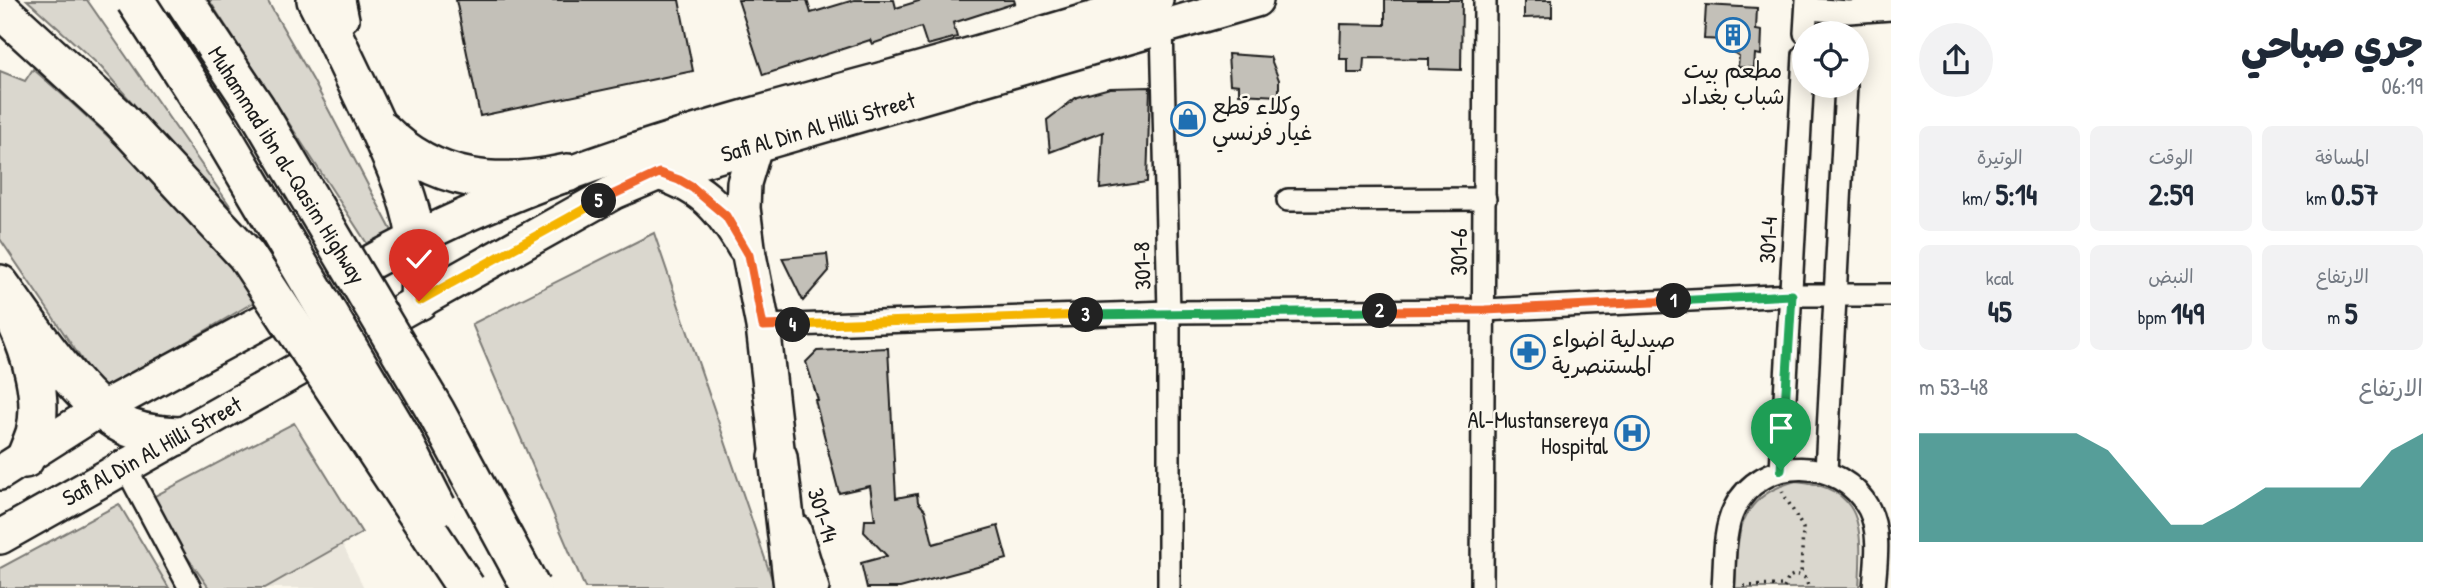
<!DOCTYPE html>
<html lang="ar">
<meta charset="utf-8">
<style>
:root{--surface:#fff;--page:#f2f2f3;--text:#1f2937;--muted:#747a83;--accent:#0f766e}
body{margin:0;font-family:"Patrick Hand","Playpen Sans Arabic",sans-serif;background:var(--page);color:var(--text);direction:rtl;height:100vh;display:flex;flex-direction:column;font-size:26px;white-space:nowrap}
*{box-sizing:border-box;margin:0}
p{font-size:23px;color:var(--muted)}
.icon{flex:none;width:38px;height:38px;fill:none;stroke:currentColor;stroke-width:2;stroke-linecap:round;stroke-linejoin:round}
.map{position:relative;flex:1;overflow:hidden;direction:ltr}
.side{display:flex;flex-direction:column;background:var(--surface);width:560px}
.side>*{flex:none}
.tools{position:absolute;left:1792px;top:21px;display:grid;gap:14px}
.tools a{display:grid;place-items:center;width:77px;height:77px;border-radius:50%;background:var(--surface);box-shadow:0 4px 18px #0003;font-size:35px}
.pin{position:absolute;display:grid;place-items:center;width:60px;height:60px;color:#fff;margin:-72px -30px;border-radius:50% 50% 50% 0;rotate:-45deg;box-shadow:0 0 7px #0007}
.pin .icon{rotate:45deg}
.km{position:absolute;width:35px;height:35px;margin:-18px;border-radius:50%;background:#222;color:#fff;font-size:19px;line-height:35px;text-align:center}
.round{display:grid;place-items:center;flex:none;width:74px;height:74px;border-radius:37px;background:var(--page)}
.head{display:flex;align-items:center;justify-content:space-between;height:119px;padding:0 28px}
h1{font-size:38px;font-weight:800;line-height:52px}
.stats{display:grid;grid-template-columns:repeat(3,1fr);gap:10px;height:119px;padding:7px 28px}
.stats div{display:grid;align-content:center;border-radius:10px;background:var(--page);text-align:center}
.stats b{font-size:30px;font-weight:800}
.stats small{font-size:19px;font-weight:400}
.stats p{font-size:19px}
.chart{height:196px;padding:14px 28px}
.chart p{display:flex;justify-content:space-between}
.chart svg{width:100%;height:126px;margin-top:7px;fill:var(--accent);opacity:.7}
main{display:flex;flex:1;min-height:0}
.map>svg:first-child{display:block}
</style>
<main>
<section class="side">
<div class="head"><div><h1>جري صباحي</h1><p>06:19</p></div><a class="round"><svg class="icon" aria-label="share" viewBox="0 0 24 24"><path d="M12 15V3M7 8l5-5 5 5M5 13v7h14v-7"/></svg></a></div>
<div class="stats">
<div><p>المسافة</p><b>0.57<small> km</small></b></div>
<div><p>الوقت</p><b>2:59</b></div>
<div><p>الوتيرة</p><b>5:14<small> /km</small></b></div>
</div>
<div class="stats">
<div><p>الارتفاع</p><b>5<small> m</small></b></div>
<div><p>النبض</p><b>149<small> bpm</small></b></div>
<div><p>kcal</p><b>45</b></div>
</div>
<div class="chart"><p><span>الارتفاع</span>48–53 m</p>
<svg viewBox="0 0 160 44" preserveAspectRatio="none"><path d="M0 44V6L10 6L20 6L30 6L40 6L50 6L60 12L70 25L80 38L90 38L100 32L110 25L120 25L130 25L140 25L150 12L160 6V44z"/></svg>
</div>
</section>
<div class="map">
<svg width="1891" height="588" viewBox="0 0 1891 588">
<rect width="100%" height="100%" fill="#fbf7ec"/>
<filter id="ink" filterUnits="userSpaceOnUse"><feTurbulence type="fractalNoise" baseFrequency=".0143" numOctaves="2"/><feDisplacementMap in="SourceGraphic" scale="14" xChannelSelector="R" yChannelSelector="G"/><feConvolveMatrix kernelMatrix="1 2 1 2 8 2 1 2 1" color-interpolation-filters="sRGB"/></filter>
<g filter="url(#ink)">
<!-- built -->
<polygon fill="#eae6dc" points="310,478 364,588 114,588"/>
<!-- green -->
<g fill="#dad7ce" stroke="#7b7a75" stroke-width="2">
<polygon points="27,0 87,0 233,210 185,163 101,67"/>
<polygon points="209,0 267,0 313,80 395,237 368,245"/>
<path d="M33,69C90,118 145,169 195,226C217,251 237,272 254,302L103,391L0,239V71L25,81Z"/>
<polygon points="654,233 775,588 585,588 472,324"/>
<polygon points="294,423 362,533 265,588 209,588 147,500"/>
<path d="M1796,481C1866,488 1862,531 1859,588H1735C1737,535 1736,497 1796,481Z"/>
<polygon points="119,504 169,588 0,588 0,568"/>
</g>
<!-- building -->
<g fill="#c3c0b8" stroke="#1c1c1c" stroke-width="2">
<polygon points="456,0 679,0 693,71 480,116"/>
<polygon points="738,0 807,0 811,13 854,0 894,0 896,8 922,0 1014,0 1015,3 953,23 957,37 927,45 921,27 872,44 870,40 763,75"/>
<polygon points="1385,0 1462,0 1461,70 1429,69 1429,59 1364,58 1363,73 1348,73 1348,59 1340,59 1341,24 1385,25"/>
<polygon points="1524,0 1552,0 1552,17 1524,18"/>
<polygon points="1706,5 1757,8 1756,30 1762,31 1761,55 1755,54 1754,68 1738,67 1739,56 1730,50 1726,40 1704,39"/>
<polygon points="1228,54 1270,57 1279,80 1279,96 1239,94 1239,85 1230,84"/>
<polygon points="1150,87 1147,182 1100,189 1103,132 1050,152 1047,120 1077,97 1110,88"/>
<polygon points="827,254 829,271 803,301 782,258"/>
<polygon points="888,348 896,498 917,494 918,502 925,510 933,544 998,526 1007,559 900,588 867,588 861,563 887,556 864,532 865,520 875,520 870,486 839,493 815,400 818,400 806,362 817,351"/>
</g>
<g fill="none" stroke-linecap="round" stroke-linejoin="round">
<!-- primary-tunnel -->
<polyline stroke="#dad6cd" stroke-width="33" stroke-dasharray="33 17" stroke-linecap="butt" points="269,318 373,261"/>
<!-- minor casing -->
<g stroke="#1c1c1c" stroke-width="26">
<g id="minor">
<polyline points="1807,9 1849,12 1891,9"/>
<polyline points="1162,27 1169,312 1169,588"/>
<polyline points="333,32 348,19 344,0"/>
<polyline points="1805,33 1807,0"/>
<polyline points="1288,200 1485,199"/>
<polyline points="763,326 1169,312 1485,310 1792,295 1891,295"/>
<polyline points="125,466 190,588"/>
<polyline points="1781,470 1804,55"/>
<polyline points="1826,471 1846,86"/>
<polyline points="799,526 818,588"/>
<polyline points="1482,588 1485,0"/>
<path d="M1723,588C1725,563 1723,531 1734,509C1761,454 1841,456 1869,509C1881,533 1876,562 1874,588"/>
</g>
</g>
<!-- primary casing -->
<g stroke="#1c1c1c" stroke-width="38">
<g id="primary">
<polyline points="755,146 744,183 743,208 749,255 763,326 778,457"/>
<path d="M652,171C700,185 719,205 744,247"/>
<path d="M373,261C535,172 713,125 891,77C980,53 1068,26 1156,0"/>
<polyline points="402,311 614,192 659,173 1256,0"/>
<polyline points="0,473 99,410 269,318"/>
<polyline points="0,537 304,366"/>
</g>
</g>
<!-- motorway casing -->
<g stroke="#1c1c1c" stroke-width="42">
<g id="motorway">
<path d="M316,0C335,37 352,74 370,111C402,181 423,222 419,301"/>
<path d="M383,131C435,183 498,188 567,173"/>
<path d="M0,284C29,324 85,411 130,428C146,434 162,435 178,436"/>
<path d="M16,322C31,354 44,398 35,433C32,442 28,451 25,459"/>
<polyline points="778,457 793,588"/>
</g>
</g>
<!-- path -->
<g stroke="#1c1c1c" stroke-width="3.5" stroke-dasharray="2 5" stroke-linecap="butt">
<polyline points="1782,491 1803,528 1801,575"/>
<polyline points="1744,586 1784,585"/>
<polyline points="1784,588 1789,577 1796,574 1805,578 1809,588"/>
</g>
<!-- minor -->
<use href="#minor" stroke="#fbf7ec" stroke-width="21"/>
<!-- primary -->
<use href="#primary" stroke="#fbf7ec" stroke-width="33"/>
<!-- motorway -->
<use href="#motorway" stroke="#fbf7ec" stroke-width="37"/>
<!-- motorway-bridge casing -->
<g stroke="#1c1c1c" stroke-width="42" stroke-linecap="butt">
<g id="motorway-bridge">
<polyline points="135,0 215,123 402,438 437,507"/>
<polyline points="184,0 256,108 436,412 531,588"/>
<polyline points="0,9 119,118 246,255 466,588"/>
</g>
</g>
<!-- motorway-bridge -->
<use href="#motorway-bridge" stroke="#fbf7ec" stroke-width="37"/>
</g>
</g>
<g fill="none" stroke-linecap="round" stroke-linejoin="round" filter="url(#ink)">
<!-- split-1 casing -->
<g stroke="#fff" stroke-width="14">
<polyline id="split-1" points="1674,301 1792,295 1781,470"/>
</g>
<!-- split-2 casing -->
<g stroke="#fff" stroke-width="14">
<polyline id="split-2" points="1380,311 1485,310 1674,301"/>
</g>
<!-- split-3 casing -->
<g stroke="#fff" stroke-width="14">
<polyline id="split-3" points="1086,315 1380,311"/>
</g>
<!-- split-4 casing -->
<g stroke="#fff" stroke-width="14">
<polyline id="split-4" points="793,325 1086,315"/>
</g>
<!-- split-5 casing -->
<g stroke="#fff" stroke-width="14">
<polyline id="split-5" points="599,201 659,173 679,180 693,188 726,216 749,255 763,326 793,325"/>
</g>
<!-- split-6 casing -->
<g stroke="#fff" stroke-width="14">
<polyline id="split-6" points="419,301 599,201"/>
</g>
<!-- split-1 -->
<use href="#split-1" stroke="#22a559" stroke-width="9"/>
<!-- split-2 -->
<use href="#split-2" stroke="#f0652b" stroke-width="9"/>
<!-- split-3 -->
<use href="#split-3" stroke="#22a559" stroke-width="9"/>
<!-- split-4 -->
<use href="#split-4" stroke="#f5b400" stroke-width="9"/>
<!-- split-5 -->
<use href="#split-5" stroke="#f0652b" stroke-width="9"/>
<!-- split-6 -->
<use href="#split-6" stroke="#f5b400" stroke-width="9"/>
</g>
<!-- icons -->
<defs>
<g id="building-ring" transform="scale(1.75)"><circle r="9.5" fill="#fbf7ec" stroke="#1f6fb2" stroke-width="1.5"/><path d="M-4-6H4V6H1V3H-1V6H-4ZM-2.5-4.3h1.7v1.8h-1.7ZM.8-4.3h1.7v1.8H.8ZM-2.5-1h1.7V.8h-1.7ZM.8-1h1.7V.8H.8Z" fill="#1f6fb2"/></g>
<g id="shop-ring" transform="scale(1.75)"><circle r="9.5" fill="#fbf7ec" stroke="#1f6fb2" stroke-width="1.5"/><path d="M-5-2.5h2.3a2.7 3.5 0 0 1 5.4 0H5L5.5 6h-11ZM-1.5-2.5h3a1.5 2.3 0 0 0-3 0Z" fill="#1f6fb2"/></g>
<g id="pharmacy-ring" transform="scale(1.75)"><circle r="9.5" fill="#fbf7ec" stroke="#1f6fb2" stroke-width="1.5"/><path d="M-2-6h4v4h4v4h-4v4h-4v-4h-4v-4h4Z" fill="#1f6fb2"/></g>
<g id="hospital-ring" transform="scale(1.75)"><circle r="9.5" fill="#fbf7ec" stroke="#1f6fb2" stroke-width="1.5"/><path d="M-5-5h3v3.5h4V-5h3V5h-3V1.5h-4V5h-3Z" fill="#1f6fb2"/></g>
</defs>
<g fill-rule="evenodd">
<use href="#building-ring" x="1733" y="35"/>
<use href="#shop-ring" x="1188" y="119"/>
<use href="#pharmacy-ring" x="1528" y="352"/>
<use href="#hospital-ring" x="1632" y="433"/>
</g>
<g text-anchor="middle" stroke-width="5" stroke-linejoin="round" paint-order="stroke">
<!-- poi labels -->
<g font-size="23" fill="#1c1c1c" stroke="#fbf7ec" text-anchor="start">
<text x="1733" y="78" text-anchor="middle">مطعم بيت<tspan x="1733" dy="26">شباب بغداد</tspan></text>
<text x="1212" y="114">وكلاء قطع<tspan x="1212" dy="26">غيار فرنسي</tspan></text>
<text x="1552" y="347">صيدلية اضواء<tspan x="1552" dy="26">المستنصرية</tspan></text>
<text x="1608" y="428" text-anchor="end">Al-Mustansereya<tspan x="1608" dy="26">Hospital</tspan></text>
</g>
<!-- street labels -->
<g font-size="23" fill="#1c1c1c" stroke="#fbf7ec">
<text transform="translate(818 127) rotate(-16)" y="8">Safi Al Din Al Hilli Street</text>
<text transform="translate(287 165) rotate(58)" y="8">Muhammad ibn al-Qasim Highway</text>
<text transform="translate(1768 240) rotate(-87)" y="8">301-4</text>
<text transform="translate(1459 252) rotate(-90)" y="8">301-6</text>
<text transform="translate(1142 266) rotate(-92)" y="8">301-8</text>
<text transform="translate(152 451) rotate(-29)" y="8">Safi Al Din Al Hilli Street</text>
<text transform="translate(823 515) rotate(73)" y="8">301-14</text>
</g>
</g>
</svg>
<div class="tools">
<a><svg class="icon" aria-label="locate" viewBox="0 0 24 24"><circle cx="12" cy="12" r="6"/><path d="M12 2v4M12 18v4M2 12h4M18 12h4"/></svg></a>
</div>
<div class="pin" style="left:1781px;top:470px;background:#1e9e55"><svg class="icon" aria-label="arrive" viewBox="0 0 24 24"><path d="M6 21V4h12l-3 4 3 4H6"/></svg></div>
<div class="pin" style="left:419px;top:301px;background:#d93025"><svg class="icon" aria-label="check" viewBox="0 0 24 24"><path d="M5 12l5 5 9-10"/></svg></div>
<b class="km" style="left:1674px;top:301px">1</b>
<b class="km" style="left:1380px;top:311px">2</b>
<b class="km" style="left:1086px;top:315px">3</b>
<b class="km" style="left:793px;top:325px">4</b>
<b class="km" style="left:599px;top:201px">5</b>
</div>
</main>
